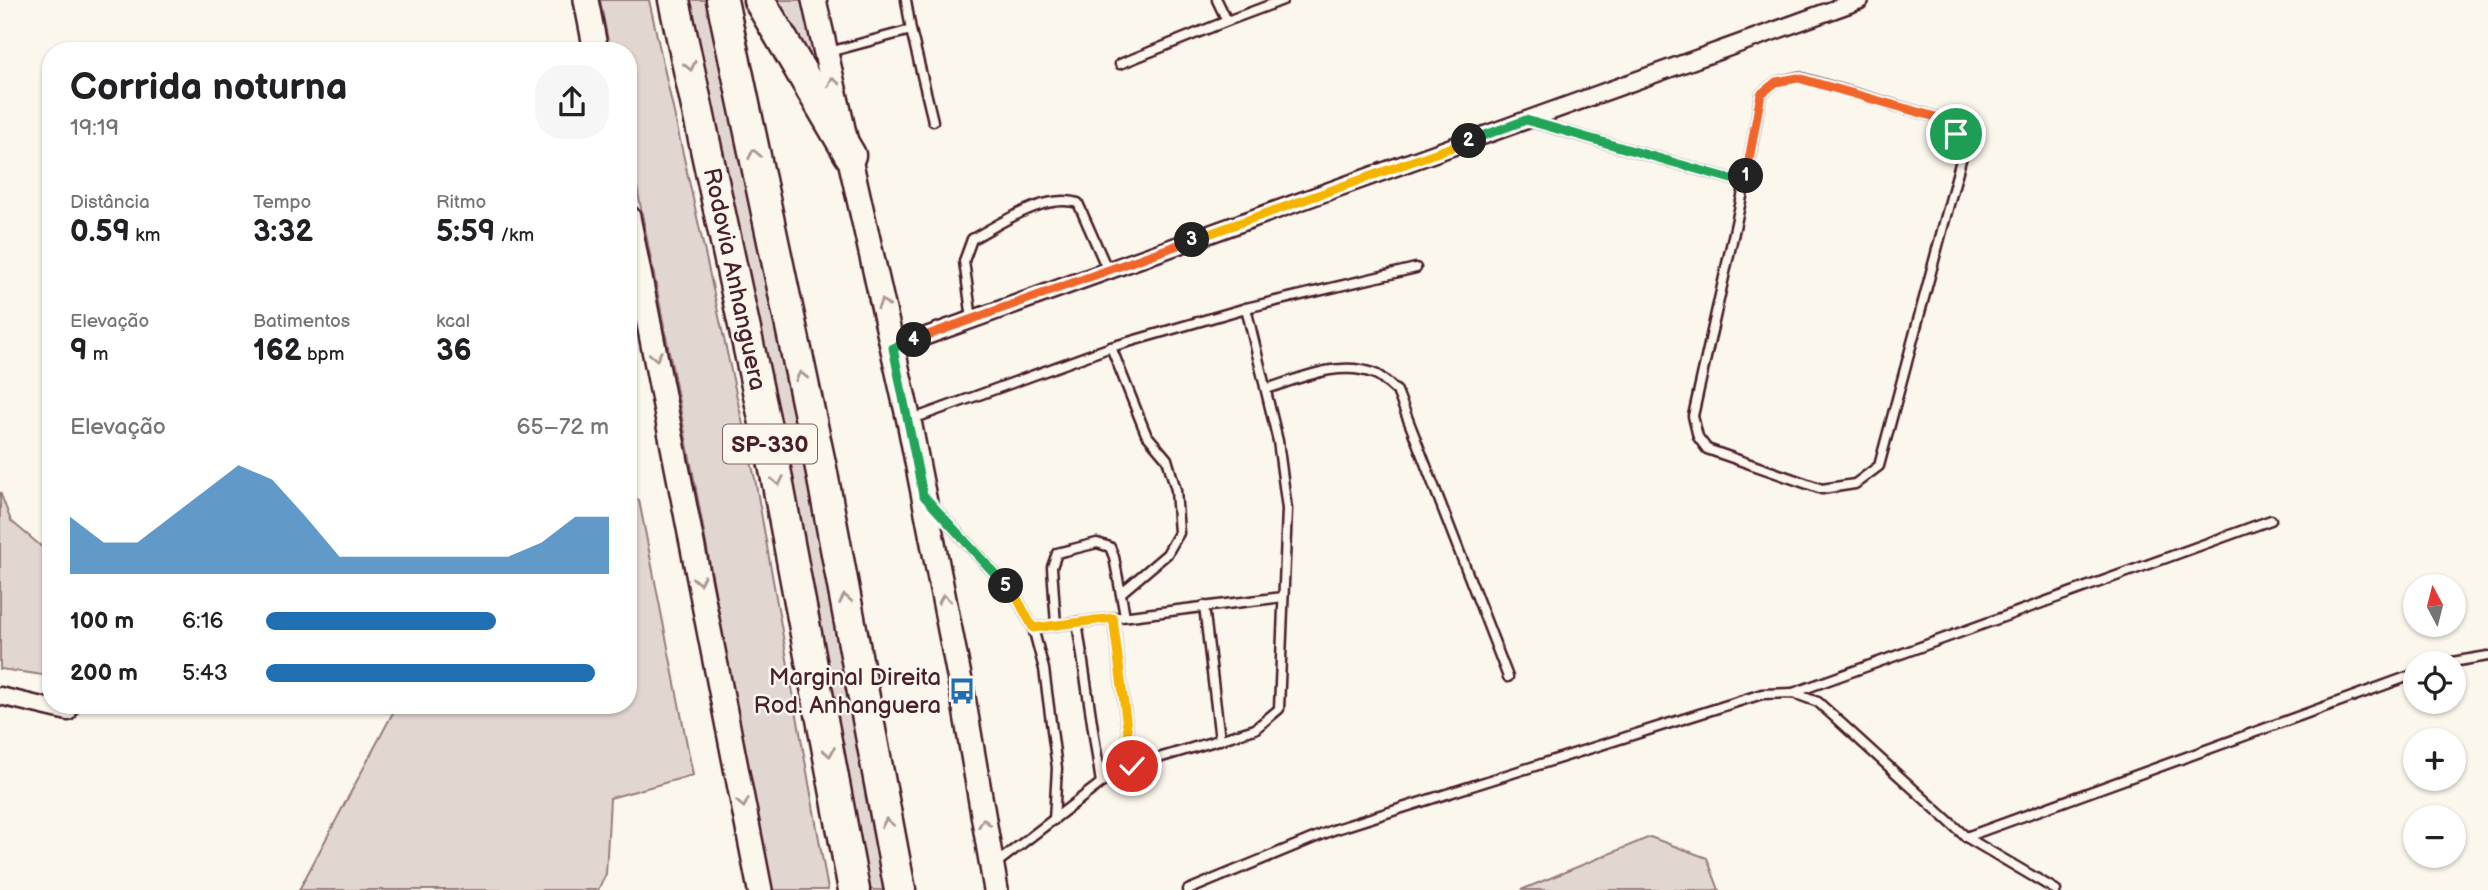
<!DOCTYPE html>
<html lang="pt">
<meta charset="utf-8">
<style>
:root{--surface:#fff;--page:#f6f6f6;--text:#202124;--muted:#757577;--accent:#1f6fb2}
body{margin:0;font-family:"Balsamiq Sans",sans-serif;background:var(--page);color:var(--text);height:100vh;display:flex;flex-direction:column;font-size:26px;white-space:nowrap}
*{box-sizing:border-box;margin:0}
p{font-size:23px;color:var(--muted)}
.icon{flex:none;width:38px;height:38px;fill:none;stroke:currentColor;stroke-width:2;stroke-linecap:round;stroke-linejoin:round}
.map{position:relative;flex:1;overflow:hidden}
.panel{position:absolute;left:42px;top:42px;width:595px;height:672px;display:flex;flex-direction:column;background:var(--surface);border-radius:28px;box-shadow:0 2px 5px #0004}
.panel>*{flex:none}
.needle{width:46px;rotate:353deg}
.fabs{position:absolute;left:2403px;top:574px;display:grid;gap:14px}
.fabs a{display:grid;place-items:center;width:63px;height:63px;border-radius:50%;background:var(--surface);box-shadow:0 2px 5px #0004;font-size:35px}
.pin{position:absolute;display:grid;place-items:center;width:60px;height:60px;color:#fff;margin:-30px;border:4px solid #fff;border-radius:50%;box-shadow:0 2px 7px #0007}
.km{position:absolute;width:35px;height:35px;margin:-18px;border-radius:50%;background:#222;color:#fff;font-size:19px;line-height:35px;text-align:center}
.round{display:grid;place-items:center;flex:none;width:74px;height:74px;border-radius:28px;background:var(--page)}
.headline{display:flex;align-items:center;justify-content:space-between;height:119px;padding:0 28px}
h1{font-size:38px;font-weight:700;line-height:52px}
.stats{display:grid;grid-template-columns:repeat(3,1fr);gap:10px;height:119px;padding:7px 28px}
.stats div{display:grid;align-content:center}
.stats b{font-size:30px;font-weight:700}
.stats small{font-size:19px;font-weight:400}
.stats p{font-size:19px}
.chart{height:196px;padding:14px 28px}
.chart p{display:flex;justify-content:space-between}
.chart svg{width:100%;height:126px;margin-top:7px;fill:var(--accent);opacity:.7}
ul{padding:0 28px;list-style:none;font-size:23px}
li{display:grid;grid-template-columns:112px 84px 1fr;align-items:center;height:52px}
li i{height:18px;border-radius:9px;background:var(--accent)}
.map>svg:first-child{display:block}
</style>
<div class="map">
<svg width="2488" height="890" viewBox="0 0 2488 890">
<rect width="100%" height="100%" fill="#fbf7ec"/>
<filter id="ink" filterUnits="userSpaceOnUse"><feTurbulence type="fractalNoise" baseFrequency=".0143" numOctaves="2"/><feDisplacementMap in="SourceGraphic" scale="14" xChannelSelector="R" yChannelSelector="G"/><feConvolveMatrix kernelMatrix="1 2 1 2 8 2 1 2 1" color-interpolation-filters="sRGB"/></filter>
<g filter="url(#ink)">
<!-- green -->
<g fill="#e2d7d0" stroke="#967b7e" stroke-width="2">
<polygon points="600,0 649,0 755,479 828,890 770,890 696,489 628,142 628,51 610,51"/>
<path d="M688,0H710L737,122L890,890H870C815,592 756,295 688,0Z"/>
<polygon points="768,0 805,0 824,82"/>
<polygon points="0,492 11,521 42,547 51,541 51,676 0,669"/>
<polygon points="628,497 639,500 693,775 610,798 606,874 598,890 299,890 397,705 628,705"/>
<polygon points="1650,837 1707,858 1719,890 1521,890"/>
</g>
<g fill="none" stroke-linecap="round" stroke-linejoin="round">
<!-- lane casing -->
<g stroke="#4a1f2b" stroke-width="13">
<g id="lane">
<polyline points="906,0 911,30"/>
<polyline points="1217,0 1227,21 1283,0"/>
<polyline points="829,52 911,30 933,121"/>
<polyline points="1120,64 1227,21"/>
<polygon points="1798,77 1939,118 1956,134 1962,156 1879,466 1855,484 1822,489 1707,449 1698,437 1693,416 1745,183 1761,94 1776,82"/>
<polyline points="1529,121 1745,183"/>
<polyline points="1246,308 1416,268"/>
<path d="M972,319L964,261L972,239C1002,223 1044,193 1078,203L1108,271"/>
<polyline points="1111,347 1146,434 1167,459 1176,490 1179,533 1167,554 1121,593"/>
<path d="M1266,389C1299,379 1340,359 1375,374C1383,377 1390,386 1397,391L1508,677"/>
<polyline points="910,420 1111,347 1246,308 1278,441 1287,509 1279,709 1255,729 1132,766 1101,783 994,865"/>
<polyline points="932,505 1017,598 1033,628 1044,669 1057,768 1054,820"/>
<polyline points="1204,606 1220,740"/>
<polyline points="1113,618 1132,766"/>
<polyline points="1077,622 1101,783"/>
<polyline points="1056,625 1052,567 1057,553 1097,543 1110,547 1114,557 1125,616"/>
<polyline points="1033,628 1283,597"/>
<polyline points="2446,663 2488,656"/>
<polyline points="1793,693 2271,520"/>
<polyline points="1966,837 2415,674"/>
<polyline points="1188,890 1333,830 1762,694 1793,693 1818,702 1966,837 2056,890"/>
</g>
</g>
<!-- street casing -->
<g stroke="#4a1f2b" stroke-width="21">
<g id="street">
<polyline points="893,348 1860,0"/>
<polyline points="0,696 68,712"/>
</g>
</g>
<!-- secondary casing -->
<g stroke="#4a1f2b" stroke-width="28">
<g id="secondary">
<polyline points="586,0 596,51"/>
<polyline points="814,0 909,421 962,691 996,890"/>
<polyline points="628,217 760,890"/>
</g>
</g>
<!-- highway casing -->
<g stroke="#4a1f2b" stroke-width="35">
<g id="highway">
<polyline points="674,0 776,474 854,890"/>
<polyline points="722,0 821,468 900,890"/>
<polyline points="759,0 850,155"/>
</g>
</g>
<!-- lane -->
<use href="#lane" stroke="#fbf7ec" stroke-width="8"/>
<!-- street -->
<use href="#street" stroke="#fbf7ec" stroke-width="16"/>
<!-- secondary -->
<use href="#secondary" stroke="#fbf7ec" stroke-width="23"/>
<!-- highway -->
<use href="#highway" stroke="#fbf7ec" stroke-width="30"/>
</g>
<!-- one-way arrows -->
<defs><path id="oneway-chevron" d="M-2-3.5L2.5 0L-2 3.5" fill="none" stroke-width="1.6" stroke-linecap="round" stroke-linejoin="round" transform="scale(1.75)"/></defs>
<g stroke="#ab9695">
<use href="#oneway-chevron" transform="translate(690 66) rotate(78)"/>
<use href="#oneway-chevron" transform="translate(833 82) rotate(-103)"/>
<use href="#oneway-chevron" transform="translate(754 154) rotate(-102)"/>
<use href="#oneway-chevron" transform="translate(883 304) rotate(-103)"/>
<use href="#oneway-chevron" transform="translate(656 356) rotate(79)"/>
<use href="#oneway-chevron" transform="translate(801 376) rotate(-102)"/>
<use href="#oneway-chevron" transform="translate(778 481) rotate(79)"/>
<use href="#oneway-chevron" transform="translate(699 580) rotate(79)"/>
<use href="#oneway-chevron" transform="translate(845 599) rotate(-101)"/>
<use href="#oneway-chevron" transform="translate(944 599) rotate(-101)"/>
<use href="#oneway-chevron" transform="translate(829 752) rotate(80)"/>
<use href="#oneway-chevron" transform="translate(743 803) rotate(79)"/>
<use href="#oneway-chevron" transform="translate(887 823) rotate(-101)"/>
<use href="#oneway-chevron" transform="translate(984 823) rotate(-100)"/>
</g>
</g>
<g fill="none" stroke-linecap="round" stroke-linejoin="round" filter="url(#ink)">
<!-- split-1 casing -->
<g stroke="#fff" stroke-width="14">
<polyline id="split-1" points="1746,176 1761,94 1776,82 1798,78 1939,118 1956,134"/>
</g>
<!-- split-2 casing -->
<g stroke="#fff" stroke-width="14">
<polyline id="split-2" points="1469,141 1526,120 1745,183 1746,176"/>
</g>
<!-- split-3 casing -->
<g stroke="#fff" stroke-width="14">
<polyline id="split-3" points="1192,240 1469,141"/>
</g>
<!-- split-4 casing -->
<g stroke="#fff" stroke-width="14">
<polyline id="split-4" points="914,340 1192,240"/>
</g>
<!-- split-5 casing -->
<g stroke="#fff" stroke-width="14">
<polyline id="split-5" points="914,340 893,348 923,495 1006,586"/>
</g>
<!-- split-6 casing -->
<g stroke="#fff" stroke-width="14">
<polyline id="split-6" points="1006,586 1017,598 1033,628 1113,618 1132,766"/>
</g>
<!-- split-1 -->
<use href="#split-1" stroke="#f0652b" stroke-width="9"/>
<!-- split-2 -->
<use href="#split-2" stroke="#22a559" stroke-width="9"/>
<!-- split-3 -->
<use href="#split-3" stroke="#f5b400" stroke-width="9"/>
<!-- split-4 -->
<use href="#split-4" stroke="#f0652b" stroke-width="9"/>
<!-- split-5 -->
<use href="#split-5" stroke="#22a559" stroke-width="9"/>
<!-- split-6 -->
<use href="#split-6" stroke="#f5b400" stroke-width="9"/>
</g>
<!-- icons -->
<defs>
<g id="bus-bare" transform="scale(2.1)"><path d="M-5-6H5V4H4V6H2V4H-2V6H-4V4H-5ZM-3.5-4V0h7V-4ZM-3.5 1.2v1.5H-2V1.2ZM2 1.2v1.5H3.5V1.2Z" fill="#1f6fb2" stroke="#fbf7ec" stroke-width="2.5" paint-order="stroke"/></g>
</defs>
<g fill-rule="evenodd">
<use href="#bus-bare" x="962" y="691"/>
</g>
<g text-anchor="middle" stroke-width="5" stroke-linejoin="round" paint-order="stroke">
<!-- shield labels -->
<rect fill="#fbf7ec" stroke="#7f6065" stroke-width="2" x="723" y="424.5" width="94" height="39" rx="5"/>
<g font-size="23" font-weight="bold" fill="#4a1f2b">
<text x="770" y="452">SP-330</text>
</g>
<!-- street labels -->
<g font-size="24" fill="#4a1f2b" stroke="#fbf7ec">
<text transform="translate(735 279) rotate(78)" y="8">Rodovia Anhanguera</text>
</g>
<!-- poi labels -->
<g font-size="24" fill="#4a1f2b" stroke="#fbf7ec" text-anchor="end">
<text x="941" y="685">Marginal Direita<tspan x="941" dy="28">Rod. Anhanguera</tspan></text>
</g>
</g>
</svg>
<div class="fabs">
<a><svg class="needle" viewBox="-14 -14 28 28"><path d="M0-13l5 13h-10z" fill="#e53935"/><path d="M0 13l5-13h-10z" fill="#757577"/></svg></a>
<a><svg class="icon" aria-label="locate" viewBox="0 0 24 24"><circle cx="12" cy="12" r="6"/><path d="M12 2v4M12 18v4M2 12h4M18 12h4"/></svg></a>
<a>+</a>
<a>−</a>
</div>
<div class="pin" style="left:1956px;top:134px;background:#1e9e55"><svg class="icon" aria-label="arrive" viewBox="0 0 24 24"><path d="M6 21V4h12l-3 4 3 4H6"/></svg></div>
<div class="pin" style="left:1132px;top:766px;background:#d93025"><svg class="icon" aria-label="check" viewBox="0 0 24 24"><path d="M5 12l5 5 9-10"/></svg></div>
<b class="km" style="left:1746px;top:176px">1</b>
<b class="km" style="left:1469px;top:141px">2</b>
<b class="km" style="left:1192px;top:240px">3</b>
<b class="km" style="left:914px;top:340px">4</b>
<b class="km" style="left:1006px;top:586px">5</b>
<section class="panel">
<div class="headline"><div><h1>Corrida noturna</h1><p>19:19</p></div><a class="round"><svg class="icon" aria-label="share" viewBox="0 0 24 24"><path d="M12 15V3M7 8l5-5 5 5M5 13v7h14v-7"/></svg></a></div>
<div class="stats">
<div><p>Distância</p><b>0.59<small> km</small></b></div>
<div><p>Tempo</p><b>3:32</b></div>
<div><p>Ritmo</p><b>5:59<small> /km</small></b></div>
</div>
<div class="stats">
<div><p>Elevação</p><b>9<small> m</small></b></div>
<div><p>Batimentos</p><b>162<small> bpm</small></b></div>
<div><p>kcal</p><b>36</b></div>
</div>
<div class="chart"><p><span>Elevação</span>65–72 m</p>
<svg viewBox="0 0 160 44" preserveAspectRatio="none"><path d="M0 44V24L10 33L20 33L30 24L40 15L50 6L60 11L70 24L80 38L90 38L100 38L110 38L120 38L130 38L140 33L150 24L160 24V44z"/></svg>
</div>
<ul>
<li><b>100 m</b>6:16<i style="width:67%"></i></li>
<li><b>200 m</b>5:43<i style="width:96%"></i></li>
</ul>
</section>
</div>
